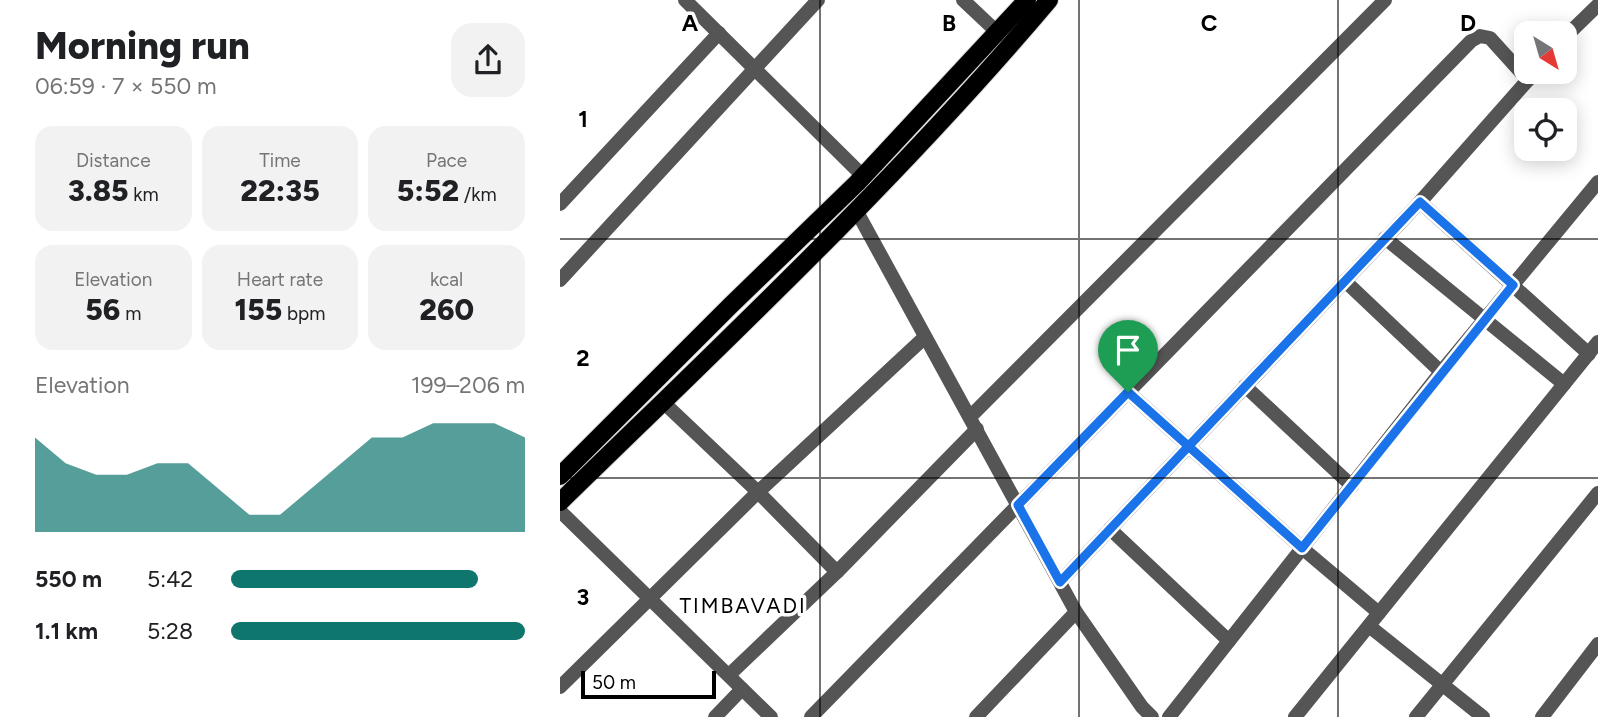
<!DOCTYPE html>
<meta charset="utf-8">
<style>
:root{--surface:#fff;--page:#f2f2f2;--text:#202124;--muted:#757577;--accent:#0f766e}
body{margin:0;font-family:Figtree,sans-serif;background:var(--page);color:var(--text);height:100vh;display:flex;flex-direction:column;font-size:26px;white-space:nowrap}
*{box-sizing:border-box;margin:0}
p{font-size:23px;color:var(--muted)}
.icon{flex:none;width:38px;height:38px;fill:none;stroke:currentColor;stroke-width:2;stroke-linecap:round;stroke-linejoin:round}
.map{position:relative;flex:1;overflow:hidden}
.panel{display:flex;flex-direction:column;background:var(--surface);width:560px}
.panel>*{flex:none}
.needle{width:46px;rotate:143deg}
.fabs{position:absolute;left:954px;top:21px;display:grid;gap:14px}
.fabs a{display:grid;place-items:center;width:63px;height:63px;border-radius:14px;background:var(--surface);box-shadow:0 4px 18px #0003;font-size:35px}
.scale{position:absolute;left:21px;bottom:18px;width:135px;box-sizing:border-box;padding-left:7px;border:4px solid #000;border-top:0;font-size:19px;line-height:24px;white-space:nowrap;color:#000;-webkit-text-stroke:5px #fff;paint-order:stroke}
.pin{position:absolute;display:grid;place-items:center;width:60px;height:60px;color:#fff;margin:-72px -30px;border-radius:50% 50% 50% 0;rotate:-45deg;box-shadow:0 0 7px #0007}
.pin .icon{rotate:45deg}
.round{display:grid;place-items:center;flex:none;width:74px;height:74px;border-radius:21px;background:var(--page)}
.overview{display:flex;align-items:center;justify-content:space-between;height:119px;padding:0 35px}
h1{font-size:38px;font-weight:800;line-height:52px}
.metrics{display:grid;grid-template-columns:repeat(3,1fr);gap:10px;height:119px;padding:7px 35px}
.metrics div{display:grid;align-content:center;border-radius:18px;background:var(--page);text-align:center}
.metrics b{font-size:30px;font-weight:800}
.metrics small{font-size:19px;font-weight:400}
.metrics p{font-size:19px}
.chart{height:196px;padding:14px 35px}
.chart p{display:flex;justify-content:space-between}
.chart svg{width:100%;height:126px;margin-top:7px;fill:var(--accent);opacity:.7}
ul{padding:0 35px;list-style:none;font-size:23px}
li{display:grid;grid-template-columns:112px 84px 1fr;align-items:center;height:52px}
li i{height:18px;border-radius:9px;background:var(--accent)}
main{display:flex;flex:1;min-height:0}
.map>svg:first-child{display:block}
</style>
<main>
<section class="panel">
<div class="overview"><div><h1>Morning run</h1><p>06:59 · 7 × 550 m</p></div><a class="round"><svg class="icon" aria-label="share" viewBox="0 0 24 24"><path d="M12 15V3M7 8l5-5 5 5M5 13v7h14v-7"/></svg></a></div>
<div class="metrics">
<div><p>Distance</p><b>3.85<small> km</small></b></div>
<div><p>Time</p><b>22:35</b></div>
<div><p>Pace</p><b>5:52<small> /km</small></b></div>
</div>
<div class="metrics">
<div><p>Elevation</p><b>56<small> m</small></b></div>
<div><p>Heart rate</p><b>155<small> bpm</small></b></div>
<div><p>kcal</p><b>260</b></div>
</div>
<div class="chart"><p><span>Elevation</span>199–206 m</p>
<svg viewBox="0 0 160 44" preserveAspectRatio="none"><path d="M0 44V11L10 20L20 24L30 24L40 20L50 20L60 29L70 38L80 38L90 29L100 20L110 11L120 11L130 6L140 6L150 6L160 11V44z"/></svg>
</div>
<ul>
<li><b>550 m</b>5:42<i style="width:84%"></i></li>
<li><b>1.1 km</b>5:28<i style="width:100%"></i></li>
</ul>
</section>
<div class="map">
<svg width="1038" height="717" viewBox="0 0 1038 717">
<rect width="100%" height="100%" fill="#fff"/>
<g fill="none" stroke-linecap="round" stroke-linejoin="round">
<!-- primary casing -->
<g stroke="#dbdbdb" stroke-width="20">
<g id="primary">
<polyline points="0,476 170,306 297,183 467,0"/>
<path d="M0,502C167,339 338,179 489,0"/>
</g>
</g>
<!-- street -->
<g stroke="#555" stroke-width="14">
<polyline points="125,0 303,176"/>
<polyline points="403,0 437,32"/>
<polyline points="1004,38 1038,5"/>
<polyline points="860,202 1029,354"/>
<polyline points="0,204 159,33"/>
<polyline points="296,210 516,612 582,707 592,717"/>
<polyline points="825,238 1004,384"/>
<polyline points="0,280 258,0"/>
<polyline points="785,281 881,372"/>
<polyline points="685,386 792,486"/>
<polyline points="568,392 742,548 819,613"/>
<polyline points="103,402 198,492 277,572"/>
<polyline points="410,417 825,0"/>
<polyline points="0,511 211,717"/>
<polyline points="550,529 669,641"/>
<polyline points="500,582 860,202 975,72"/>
<polyline points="809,626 923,717"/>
<polyline points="169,675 277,572 417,429"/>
<polyline points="0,687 198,492 365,337"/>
<polyline points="155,717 182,689"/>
<polyline points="251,717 911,41 920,36 930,38 968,80"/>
<polyline points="416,717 516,612"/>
<polyline points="609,717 881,372 1038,182"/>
<polyline points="735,717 1038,342"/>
<polyline points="856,717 1038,493"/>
<polyline points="982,717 1038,644"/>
</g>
<!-- primary -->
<use href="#primary" stroke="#000" stroke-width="18"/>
</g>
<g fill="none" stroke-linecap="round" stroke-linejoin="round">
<!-- route casing -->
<g stroke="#fff" stroke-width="14">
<path id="route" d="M568,392L458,505L500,582C619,455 739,328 860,202L953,285L742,548L568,392"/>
</g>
<!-- route -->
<use href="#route" stroke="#1a73e8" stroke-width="9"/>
</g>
<!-- grid -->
<path fill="none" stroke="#000" stroke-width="2" stroke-opacity="0.55" d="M260,0V717M519,0V717M778,0V717M0,239H1038M0,478H1038"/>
<g text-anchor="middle" stroke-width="7" stroke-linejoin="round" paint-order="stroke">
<!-- neighbourhood labels -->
<g font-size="21" letter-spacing="2" fill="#000" stroke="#fff">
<text x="183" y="613">TIMBAVADI</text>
</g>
</g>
<g font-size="23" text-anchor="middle" font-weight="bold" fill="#000" stroke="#fff" stroke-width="7" stroke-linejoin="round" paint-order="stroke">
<text x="130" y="31">A</text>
<text x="389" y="31">B</text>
<text x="649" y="31">C</text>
<text x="908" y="31">D</text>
<text x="23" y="127">1</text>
<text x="23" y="366">2</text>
<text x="23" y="605">3</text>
</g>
</svg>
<div class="fabs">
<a><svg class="needle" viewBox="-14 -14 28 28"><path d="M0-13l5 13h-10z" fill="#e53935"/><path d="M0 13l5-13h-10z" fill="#757577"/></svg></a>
<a><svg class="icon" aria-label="locate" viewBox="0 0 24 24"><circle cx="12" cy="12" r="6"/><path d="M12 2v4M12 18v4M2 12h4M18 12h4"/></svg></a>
</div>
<div class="scale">50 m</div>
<div class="pin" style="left:568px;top:392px;background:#1e9e55"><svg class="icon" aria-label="arrive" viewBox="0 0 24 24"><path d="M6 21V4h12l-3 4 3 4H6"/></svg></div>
</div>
</main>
